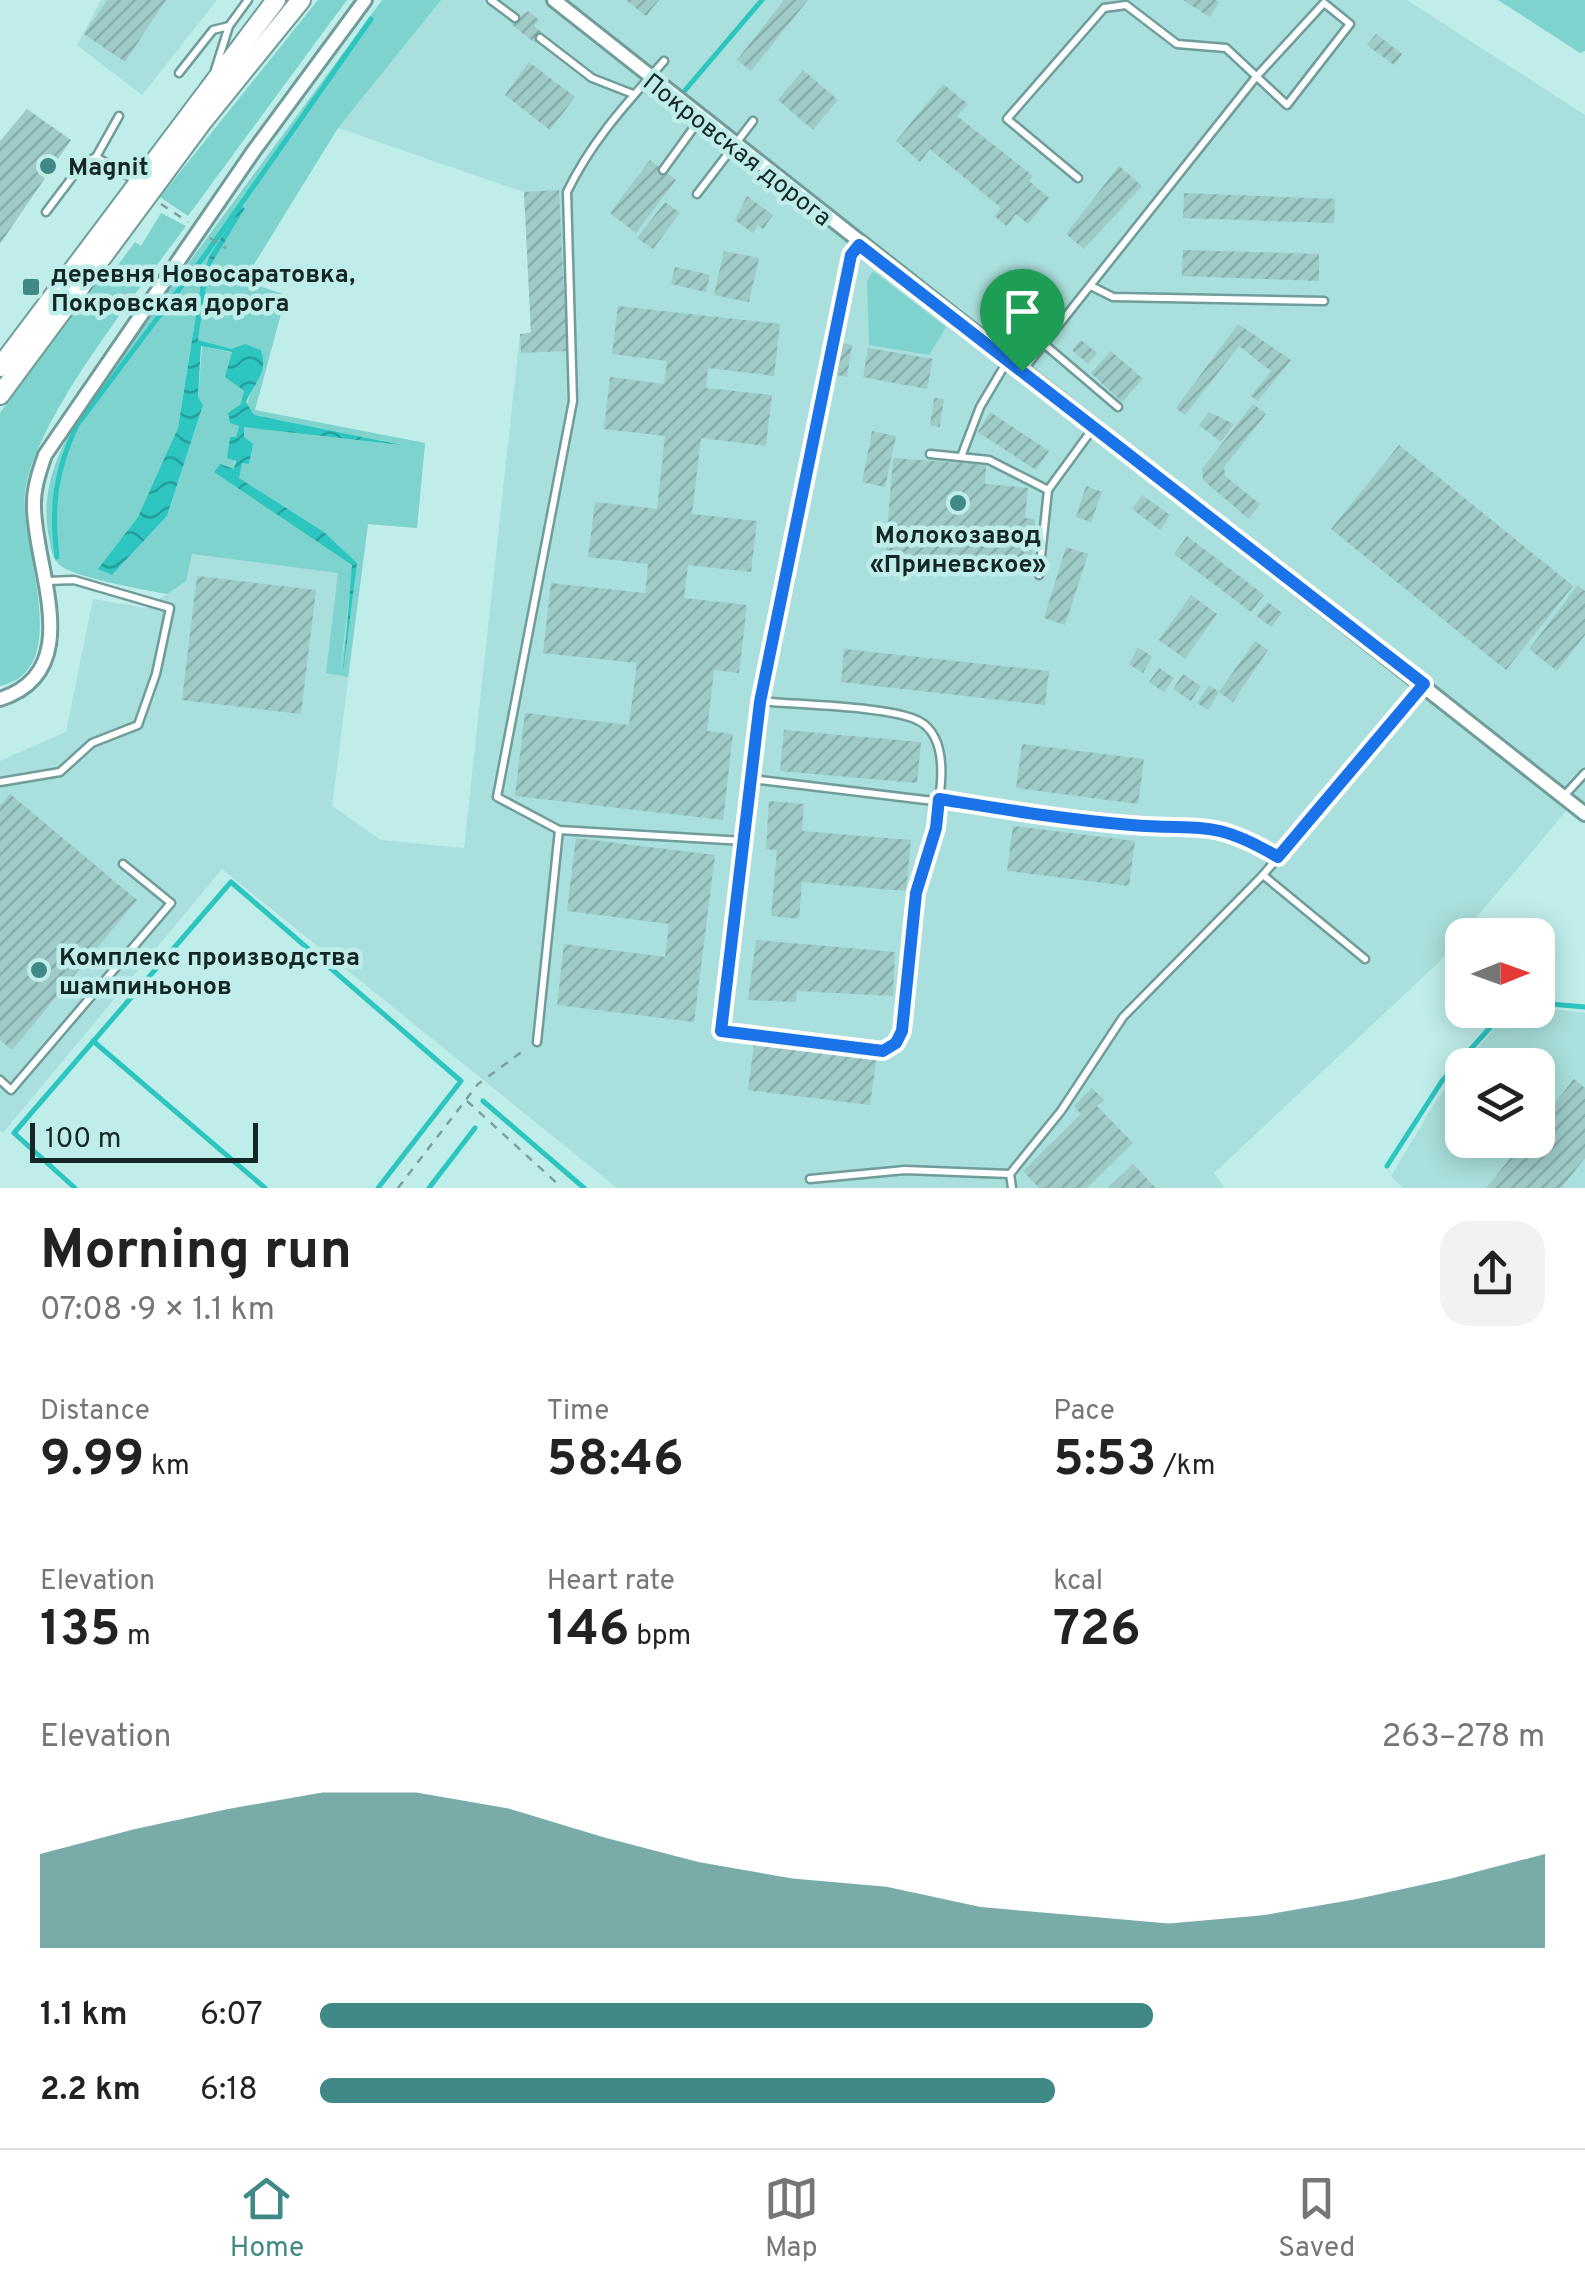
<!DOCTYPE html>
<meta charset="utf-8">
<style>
:root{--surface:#fff;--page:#f2f2f2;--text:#222;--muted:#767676;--line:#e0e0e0;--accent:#418986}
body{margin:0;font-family:Overpass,sans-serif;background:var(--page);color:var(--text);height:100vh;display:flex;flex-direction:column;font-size:38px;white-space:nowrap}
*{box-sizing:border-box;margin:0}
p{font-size:32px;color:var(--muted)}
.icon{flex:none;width:55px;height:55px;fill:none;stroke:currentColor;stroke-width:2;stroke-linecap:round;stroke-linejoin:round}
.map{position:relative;height:1188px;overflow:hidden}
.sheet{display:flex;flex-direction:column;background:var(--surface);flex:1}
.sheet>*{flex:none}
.needle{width:65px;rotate:89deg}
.tools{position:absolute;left:1445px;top:918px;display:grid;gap:20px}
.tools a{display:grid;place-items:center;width:110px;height:110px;border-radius:20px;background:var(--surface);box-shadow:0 5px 25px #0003;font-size:50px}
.scale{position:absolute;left:30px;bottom:25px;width:228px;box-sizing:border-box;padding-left:10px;border:5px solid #142625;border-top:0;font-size:28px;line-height:35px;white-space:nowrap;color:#142625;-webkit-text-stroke:8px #bfedea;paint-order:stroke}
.pin{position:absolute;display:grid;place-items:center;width:85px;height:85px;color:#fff;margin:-102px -42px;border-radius:50% 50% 50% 0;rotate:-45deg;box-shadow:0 0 10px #0007}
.pin .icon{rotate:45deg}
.round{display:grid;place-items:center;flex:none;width:105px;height:105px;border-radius:30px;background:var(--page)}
.summary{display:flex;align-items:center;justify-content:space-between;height:170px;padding:0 40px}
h1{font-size:55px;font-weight:700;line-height:75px}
.stats{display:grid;grid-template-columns:repeat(3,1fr);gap:15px;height:170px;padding:10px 40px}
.stats div{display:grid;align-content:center}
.stats b{font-size:50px;font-weight:700}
.stats small{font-size:28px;font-weight:400}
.stats p{font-size:28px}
.chart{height:280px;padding:20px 40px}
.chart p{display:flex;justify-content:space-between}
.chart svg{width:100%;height:180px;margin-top:10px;fill:var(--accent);opacity:.7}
ul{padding:0 40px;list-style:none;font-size:32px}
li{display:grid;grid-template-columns:160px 120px 1fr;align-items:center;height:75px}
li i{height:25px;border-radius:12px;background:var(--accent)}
.menu{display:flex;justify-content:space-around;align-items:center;height:140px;border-top:2px solid var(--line);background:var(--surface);font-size:28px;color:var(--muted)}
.menu a{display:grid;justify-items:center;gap:5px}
.menu .selected{color:var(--accent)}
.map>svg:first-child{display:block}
</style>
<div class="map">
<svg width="1585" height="1188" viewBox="0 0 1585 1188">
<defs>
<pattern id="water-waves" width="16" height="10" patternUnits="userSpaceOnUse" patternTransform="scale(2.5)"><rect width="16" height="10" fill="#2cc5c0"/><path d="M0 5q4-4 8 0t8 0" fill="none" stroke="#24a09c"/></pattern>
<pattern id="building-hatch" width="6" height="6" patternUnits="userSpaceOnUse" patternTransform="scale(2.5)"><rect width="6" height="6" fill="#9ecbc8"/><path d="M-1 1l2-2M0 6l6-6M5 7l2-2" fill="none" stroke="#87aeac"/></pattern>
</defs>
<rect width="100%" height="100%" fill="#bfedea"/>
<!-- built -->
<g fill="#a9dfdc" fill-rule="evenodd">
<polygon points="101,0 217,0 142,95 77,45"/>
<path d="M438,0H1407L1585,115V803L1577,798L1438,963L1214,1173L1225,1188H617L222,869L3,1133L0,1130V761L66,732L93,599L146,608L167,594L228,278L306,137ZM338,128L524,192L531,332L520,334L464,848L381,840L332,806L368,524L417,528L425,443L255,410L286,295L250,284L252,266Z"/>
<polygon points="1544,1008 1585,1013 1585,1188 1403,1188 1391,1176 1437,1099 1462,1067 1462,1140 1538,1140 1538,1065 1464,1065 1501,1020"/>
</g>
<!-- grass -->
<g fill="#7fd3ce" fill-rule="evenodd">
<polygon points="318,0 347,0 188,216 160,197"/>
<path d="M382,0H441L338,128L253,266L250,283L286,295L255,410L425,443L417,528L368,524L348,677L326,673L338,573L192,554L186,581L167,594C145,590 77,578 61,566C52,560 51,548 49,538C38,482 65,439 93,393ZM244,208L209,268L198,340L232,349L251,390L246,410L254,415L399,444L244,426L239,478L324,532L357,563L340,673L353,565L216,466L235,469L231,437L236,438L245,391L232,353L202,346L198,398L203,405L167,516L113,574L99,569L138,517L163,468L178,428L202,277Z"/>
<polygon points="1498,0 1585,0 1585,51 1580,53"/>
<path d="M161,213L186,226C140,289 34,419 25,493C19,544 76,670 0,686V413L100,271L109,277L135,242L141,246Z"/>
<polygon points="873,271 946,327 929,355 869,345 867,281"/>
</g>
<!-- water -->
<path fill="url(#water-waves)" d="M241,207L245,208L209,268L198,340L232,349L245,344L261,350C269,373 253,384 246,402L254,415L402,445L244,427V437L253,444L249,464L242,463L239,478L324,532L357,563L343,673L352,565L214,472L220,464L234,469L236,461L227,458L230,437H236L239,426L230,423L228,413L241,404L244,391L225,377L232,352L201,346L198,397L203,405L167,516L112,575L98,569L138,517L178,428L202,277L210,255Z"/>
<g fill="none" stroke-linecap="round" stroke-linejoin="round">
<!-- stream -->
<g stroke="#2cc5c0" stroke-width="5">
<polyline points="681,95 762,0"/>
<path d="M57,557C51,507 55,471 77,425L208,251L371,19"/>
<polyline points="1538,1003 1585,1007"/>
<polyline points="93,1041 265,1188"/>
<polyline points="483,1101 584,1188"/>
<polyline points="1387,1166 1442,1081 1506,1010"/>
<polyline points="75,1188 14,1133 231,882 461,1081 378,1188"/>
<polyline points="429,1188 475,1128"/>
</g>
</g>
<!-- building -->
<g fill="url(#building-hatch)">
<polygon points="107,0 166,0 125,62 84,34"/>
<polygon points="626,0 659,0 646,16"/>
<polygon points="784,0 808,0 751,71 737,60"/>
<polygon points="1183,0 1215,0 1219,2 1210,17"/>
<polygon points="528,11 539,20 534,26 543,33 535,43 511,24"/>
<polygon points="1376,34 1402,54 1394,65 1367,45"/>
<polygon points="529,62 575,97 550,130 505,95"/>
<polygon points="803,70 838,100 813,130 778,100"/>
<polygon points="943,84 968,104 957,116 1033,176 1029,181 1049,198 1028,224 1016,214 1007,226 994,216 1001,208 930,149 920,162 896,141"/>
<polygon points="27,109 71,140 0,244 0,141"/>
<polygon points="650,160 676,180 636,233 610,213"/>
<polygon points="1119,166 1142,186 1084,249 1066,234"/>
<polygon points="559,190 567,351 521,353 520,334 531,333 524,192"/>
<polygon points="1184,193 1335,199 1334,223 1183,218"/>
<polygon points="747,196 773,215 763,229 758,225 753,233 735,220"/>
<polygon points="665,202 680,213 653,249 637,238"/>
<polygon points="1183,250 1319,254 1319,281 1182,276"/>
<polygon points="724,251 759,258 749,302 714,295"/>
<polygon points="675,267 710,275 706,292 671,284"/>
<polygon points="618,306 780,324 774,376 708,368 706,388 772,395 766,446 701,438 692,514 757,521 751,572 688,565 684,598 747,605 739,673 714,670 707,731 733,734 723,820 515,796 525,713 629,725 637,663 543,653 551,583 645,593 648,564 588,557 595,502 657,509 665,436 604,429 610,377 664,384 667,361 612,354"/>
<polygon points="1238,324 1291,360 1258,401 1251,396 1271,371 1239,346 1185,415 1176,408"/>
<polygon points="1081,340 1097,353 1088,364 1072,350"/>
<polygon points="837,342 852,345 847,377 832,374"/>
<polygon points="868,348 933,359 927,389 863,377"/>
<polygon points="1111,351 1143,379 1122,402 1091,373"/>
<polygon points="934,398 944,399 940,427 930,425"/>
<polygon points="1253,404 1266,414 1224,467 1225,476 1260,504 1249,519 1203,480 1202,469"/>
<polygon points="990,412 1049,451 1036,470 978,432"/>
<polygon points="1209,412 1234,424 1221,442 1199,425"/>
<polygon points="872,431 896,436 885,487 862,482"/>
<polygon points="1399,445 1573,586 1506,670 1331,529"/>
<polygon points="893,458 986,465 985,484 1028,488 1025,518 1035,519 1031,567 934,559 933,577 920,576 921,558 885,556"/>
<polygon points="1086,486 1102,492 1091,522 1076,517"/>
<polygon points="1142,495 1170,515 1160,530 1132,509"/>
<polygon points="1187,536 1264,595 1251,612 1174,554"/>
<polygon points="1066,547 1088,554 1065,625 1044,618"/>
<polygon points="197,576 316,590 301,714 182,700"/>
<polygon points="1578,585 1585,591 1585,635 1557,671 1529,649"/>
<polygon points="1191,595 1217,614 1185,659 1159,640"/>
<polygon points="1268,602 1282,613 1271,627 1257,616"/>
<polygon points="1255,641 1268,650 1233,702 1219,692 1208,710 1197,703 1209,685 1219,692"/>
<polygon points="1138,648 1152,656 1143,673 1129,664"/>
<polygon points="844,649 1049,671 1045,705 841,682"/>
<polygon points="1159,668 1174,678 1164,692 1149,682"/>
<polygon points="1183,674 1201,686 1191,701 1173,689"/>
<polygon points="784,730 921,742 917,783 780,771"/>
<polygon points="1022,744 1144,759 1138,804 1016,788"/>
<polygon points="10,794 137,900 12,1050 0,1040 0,806"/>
<polygon points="769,801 804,804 802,831 911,840 906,891 802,882 799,919 771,916 777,850 766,849"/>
<polygon points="1013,826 1135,841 1129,886 1007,871"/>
<polygon points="576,838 715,855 694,1022 557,1005 564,944 665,957 669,924 567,911"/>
<polygon points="756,940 895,952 893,996 797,991 796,1002 748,1000"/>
<polygon points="754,1045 876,1060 870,1105 748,1090"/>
<polygon points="1574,1079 1585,1088 1585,1158 1561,1188 1486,1188 1525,1140 1538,1140 1538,1124"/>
<polygon points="1092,1088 1104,1100 1097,1106 1133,1143 1087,1188 1039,1188 1023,1171 1081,1114 1074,1106"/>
<polygon points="1133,1164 1156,1188 1108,1188"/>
</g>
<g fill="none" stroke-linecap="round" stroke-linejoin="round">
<!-- lane casing -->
<g stroke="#709c99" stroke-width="11">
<g id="lane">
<polyline points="491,0 515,18"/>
<polyline points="540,38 592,78 633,94"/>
<path d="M664,61C627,103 592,140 567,192L573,401L497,797L559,830L744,841C767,644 808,450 851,255L859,245"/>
<polyline points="215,70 229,26 248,0"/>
<polyline points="179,73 213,30 229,26"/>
<polyline points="119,116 96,157 135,180"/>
<polyline points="663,170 700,119"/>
<polyline points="697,194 753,121"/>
<polyline points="46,212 83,163 96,157"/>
<polyline points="1091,286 1113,297 1324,301"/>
<polyline points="1044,344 1118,407"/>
<polyline points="1023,370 1256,77 1324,3 1350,24 1287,105 1226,48 1177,44 1126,5 1104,8 1007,119 1078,178"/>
<polyline points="930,454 989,460 1048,490 1039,575"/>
<polyline points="961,457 980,407 1008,360"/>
<polyline points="1048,490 1094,427"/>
<polyline points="751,779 1133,825 1213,827 1237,833 1279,857"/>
<polyline points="0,782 60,772 92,743 138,725 156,674 170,608 74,580 47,581"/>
<polyline points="1563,797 1585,773"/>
<path d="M744,841L721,1031L870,1051C887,1051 894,1046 902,1031C907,986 908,939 916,894C924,856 967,747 919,721C890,706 797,705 760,701"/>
<polyline points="1263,875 1365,959"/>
<polyline points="537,1042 559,830"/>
<polyline points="0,1080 11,1090 171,903 123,864"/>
<polyline points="810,1179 905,1170 1010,1174"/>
<polyline points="1012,1188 1010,1174 1061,1111 1123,1017 1263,875 1424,685"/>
</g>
</g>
<!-- street casing -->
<g stroke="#709c99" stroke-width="18">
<g id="street">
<polyline points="554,0 1585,814"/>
<path d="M0,699C87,671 35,571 34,508C33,490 39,472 45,455L253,152L365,0"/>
</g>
</g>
<!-- secondary casing -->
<g stroke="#709c99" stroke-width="22">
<g id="secondary">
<polyline points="0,367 276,0"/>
<polyline points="0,395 203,121 301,0"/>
</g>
</g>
<!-- path -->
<g stroke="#7ca09d" stroke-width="2.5" stroke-dasharray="8 8" stroke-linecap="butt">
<polyline points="161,204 188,222"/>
<polyline points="210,238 226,248"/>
<polyline points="467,1101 560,1186"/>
<polyline points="398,1188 478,1084 527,1048"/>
</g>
<!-- lane -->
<use href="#lane" stroke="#fff" stroke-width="6"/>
<!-- street -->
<use href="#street" stroke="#fff" stroke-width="12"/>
<!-- secondary -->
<use href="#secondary" stroke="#fff" stroke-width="18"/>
</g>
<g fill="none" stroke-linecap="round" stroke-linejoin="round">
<!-- route casing -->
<g stroke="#fff" stroke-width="20">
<path id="route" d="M859,245L1424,684L1278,857C1212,818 1202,831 1131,825C1067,820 1002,809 939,799L936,828L916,893L902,1031L896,1043L883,1051L721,1031L760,702L851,255Z"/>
</g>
<!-- route -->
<use href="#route" stroke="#1a73e8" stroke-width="12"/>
</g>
<!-- markers -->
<g fill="#418986" stroke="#bfedea" stroke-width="4">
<circle cx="48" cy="166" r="10"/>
<rect x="21" y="277" width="20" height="20" rx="5"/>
<circle cx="958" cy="503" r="10"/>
<circle cx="39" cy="970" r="10"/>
</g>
<g text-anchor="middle" stroke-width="9" stroke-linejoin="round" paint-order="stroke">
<!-- street labels -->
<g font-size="25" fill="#142625" stroke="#bfedea">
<text transform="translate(738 149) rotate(38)" y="9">Покровская дорога</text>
</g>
<!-- poi labels -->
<g font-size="25" font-weight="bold" fill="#142625" stroke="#bfedea" text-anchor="start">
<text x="68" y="175">Magnit</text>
<text x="51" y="282">деревня Новосаратовка,<tspan x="51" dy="29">Покровская дорога</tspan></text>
<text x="958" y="543" text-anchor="middle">Молокозавод<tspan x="958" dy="29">«Приневское»</tspan></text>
<text x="59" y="965">Комплекс производства<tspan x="59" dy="29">шампиньонов</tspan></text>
</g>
</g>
</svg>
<div class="tools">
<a><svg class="needle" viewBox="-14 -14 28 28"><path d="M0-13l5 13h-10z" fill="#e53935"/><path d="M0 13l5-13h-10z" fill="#767676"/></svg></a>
<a><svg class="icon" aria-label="layers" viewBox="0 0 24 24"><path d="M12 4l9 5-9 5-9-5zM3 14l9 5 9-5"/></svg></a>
</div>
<div class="scale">100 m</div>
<div class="pin" style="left:1022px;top:371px;background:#1e9e55"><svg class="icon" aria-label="arrive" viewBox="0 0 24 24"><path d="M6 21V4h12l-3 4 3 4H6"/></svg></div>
</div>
<section class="sheet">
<div class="summary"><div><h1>Morning run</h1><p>07:08 · 9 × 1.1 km</p></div><a class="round"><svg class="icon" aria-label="share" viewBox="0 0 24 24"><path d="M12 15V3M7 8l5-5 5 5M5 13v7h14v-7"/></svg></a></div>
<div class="stats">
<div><p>Distance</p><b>9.99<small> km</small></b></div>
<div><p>Time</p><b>58:46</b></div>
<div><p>Pace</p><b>5:53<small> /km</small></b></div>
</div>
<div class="stats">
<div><p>Elevation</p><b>135<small> m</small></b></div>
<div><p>Heart rate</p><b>146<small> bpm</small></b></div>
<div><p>kcal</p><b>726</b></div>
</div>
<div class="chart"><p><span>Elevation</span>263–278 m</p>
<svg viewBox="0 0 160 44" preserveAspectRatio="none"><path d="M0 44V21L10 15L20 10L30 6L40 6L50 10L60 17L70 23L80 27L90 29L100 34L110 36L120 38L130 36L140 32L150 27L160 21V44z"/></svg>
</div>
<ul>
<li><b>1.1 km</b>6:07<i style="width:68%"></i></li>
<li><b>2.2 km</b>6:18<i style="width:60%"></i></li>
</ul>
</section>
<nav class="menu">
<a class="selected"><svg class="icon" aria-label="home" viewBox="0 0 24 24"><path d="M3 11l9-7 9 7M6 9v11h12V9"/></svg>Home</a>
<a><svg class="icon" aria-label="map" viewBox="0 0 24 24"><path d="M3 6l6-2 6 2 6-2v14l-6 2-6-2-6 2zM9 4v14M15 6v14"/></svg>Map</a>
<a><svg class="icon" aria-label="saved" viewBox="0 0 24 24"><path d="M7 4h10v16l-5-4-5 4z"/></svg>Saved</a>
</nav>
